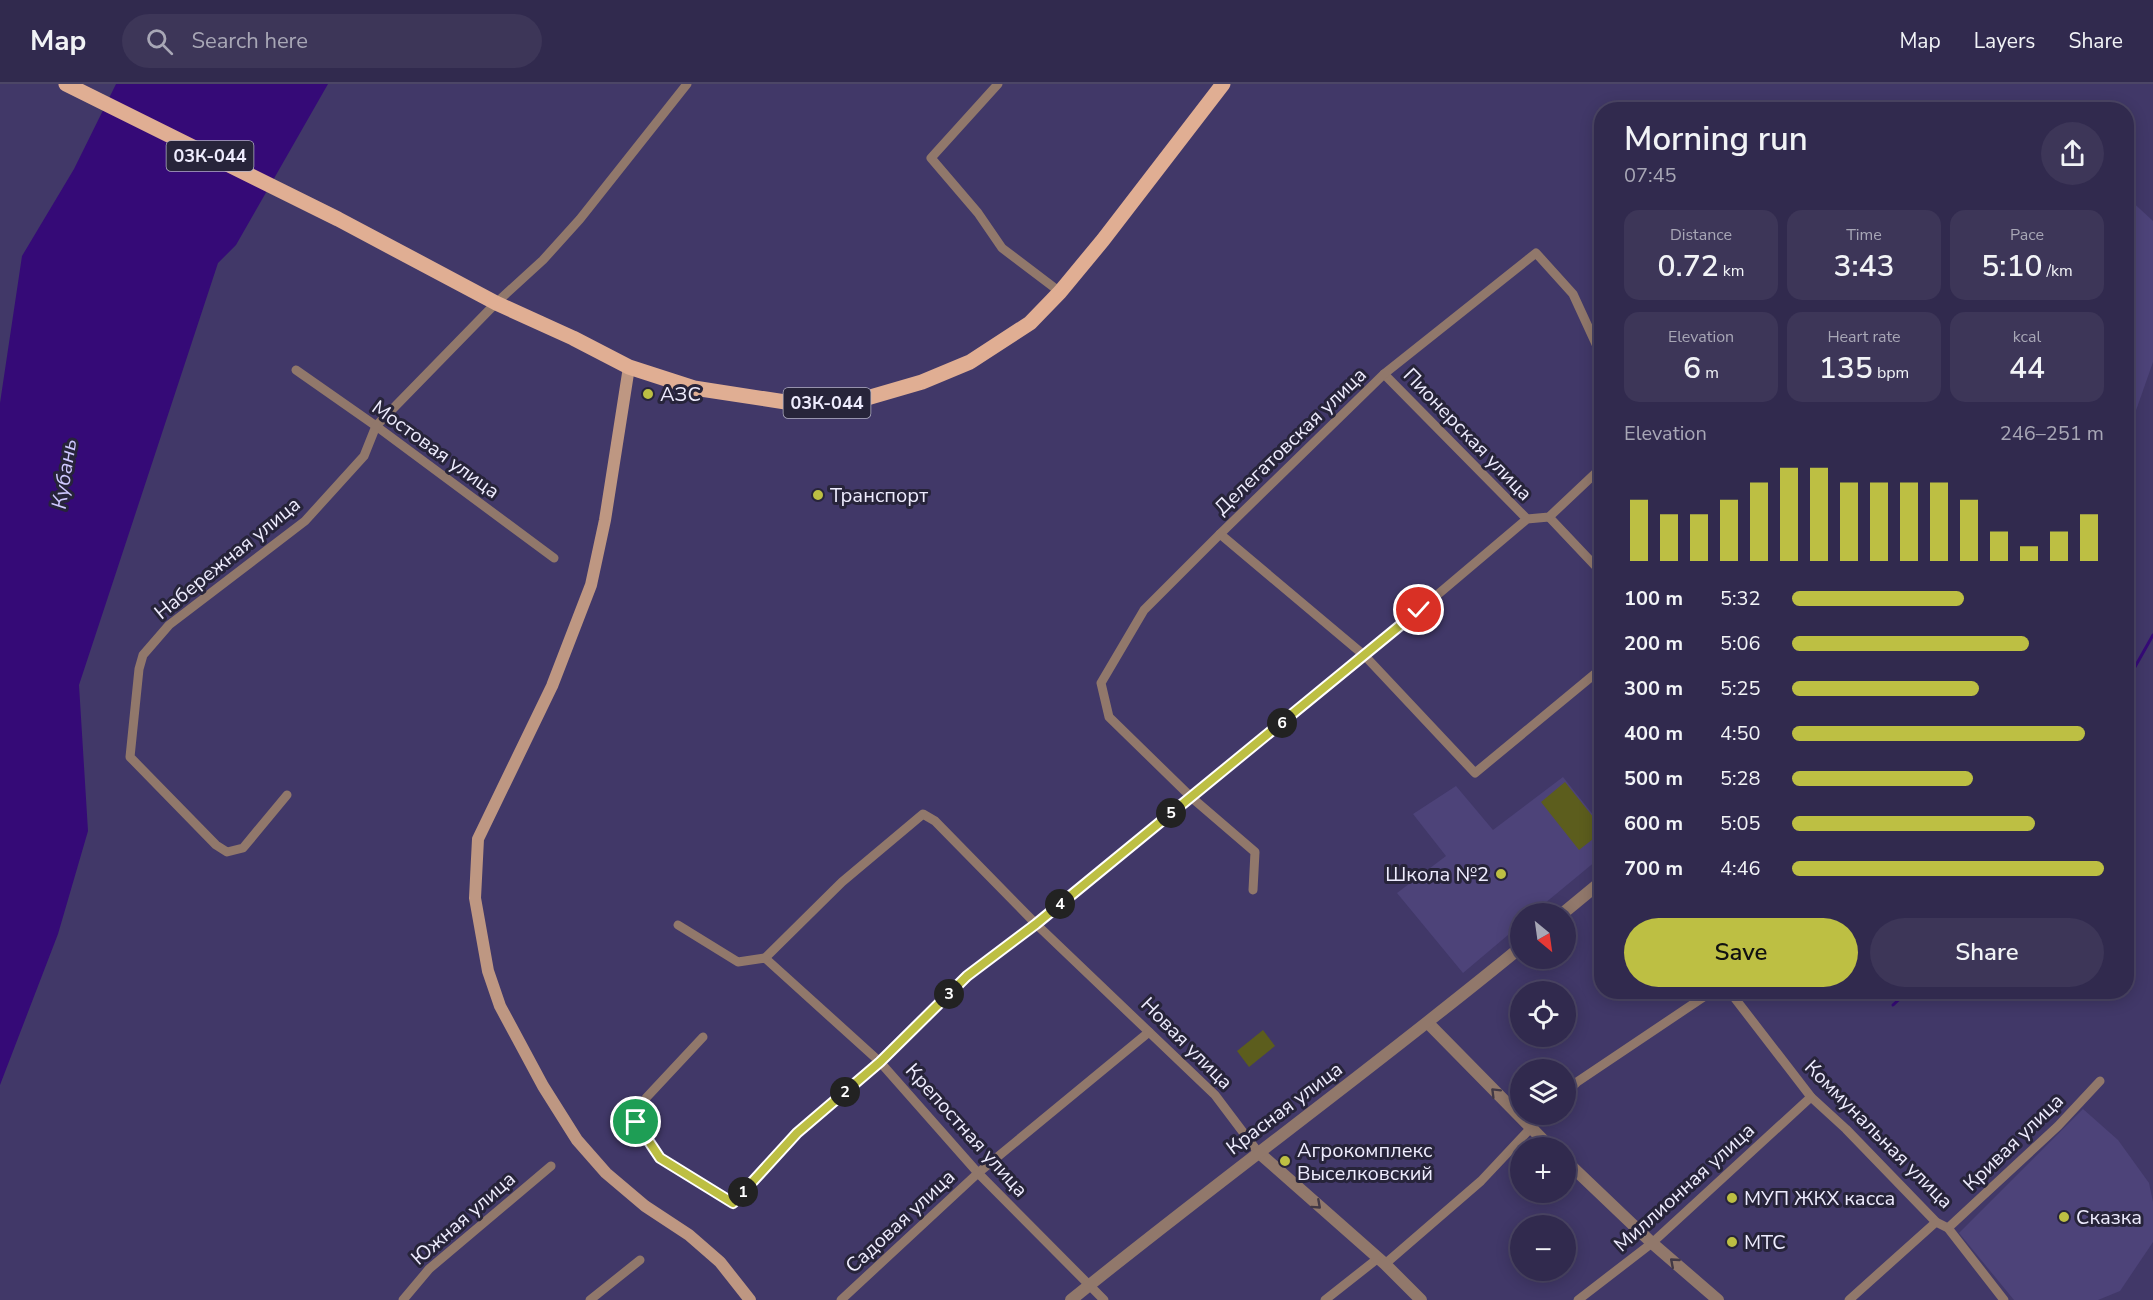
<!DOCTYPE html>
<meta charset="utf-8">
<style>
:root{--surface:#312a4e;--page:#3d3658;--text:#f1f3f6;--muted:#a8a7b6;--line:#4c4666;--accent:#bdbf43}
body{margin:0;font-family:"Nunito Sans",sans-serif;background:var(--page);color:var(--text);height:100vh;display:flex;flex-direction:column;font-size:22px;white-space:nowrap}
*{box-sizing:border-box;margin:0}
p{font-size:20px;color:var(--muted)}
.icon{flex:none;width:33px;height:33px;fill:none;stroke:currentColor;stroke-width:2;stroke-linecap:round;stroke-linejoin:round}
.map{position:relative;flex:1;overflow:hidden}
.sheet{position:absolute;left:1594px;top:18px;width:540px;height:897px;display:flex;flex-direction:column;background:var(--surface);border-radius:24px;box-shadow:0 3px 15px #0003,0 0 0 2px var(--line)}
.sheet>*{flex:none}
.needle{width:39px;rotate:151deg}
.controls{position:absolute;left:1510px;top:819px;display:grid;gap:12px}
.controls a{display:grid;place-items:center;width:66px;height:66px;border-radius:50%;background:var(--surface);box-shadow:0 3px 15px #0003,0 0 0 2px var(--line);font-size:30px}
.pin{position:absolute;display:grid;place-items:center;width:51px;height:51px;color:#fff;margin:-26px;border:3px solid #fff;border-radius:50%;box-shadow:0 2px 6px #0007}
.km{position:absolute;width:30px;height:30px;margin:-15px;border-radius:50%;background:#222;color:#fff;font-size:16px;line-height:30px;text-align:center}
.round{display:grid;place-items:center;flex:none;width:63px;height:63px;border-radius:32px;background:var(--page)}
.head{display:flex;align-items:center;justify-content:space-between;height:102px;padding:0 30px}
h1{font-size:33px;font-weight:600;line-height:45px}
.stats{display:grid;grid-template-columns:repeat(3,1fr);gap:9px;height:102px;padding:6px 30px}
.stats div{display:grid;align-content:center;border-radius:15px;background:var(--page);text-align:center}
.stats b{font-size:30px;font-weight:600}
.stats small{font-size:16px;font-weight:400}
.stats p{font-size:16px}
.chart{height:168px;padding:12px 30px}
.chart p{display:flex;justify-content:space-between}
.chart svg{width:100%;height:108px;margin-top:6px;stroke:var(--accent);stroke-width:6}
.button{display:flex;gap:12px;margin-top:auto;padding:12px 30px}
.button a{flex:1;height:69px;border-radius:36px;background:var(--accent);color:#111;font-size:24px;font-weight:600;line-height:69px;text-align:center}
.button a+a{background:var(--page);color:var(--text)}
ul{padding:0 30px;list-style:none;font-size:20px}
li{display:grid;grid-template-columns:96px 72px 1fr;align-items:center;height:45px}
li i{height:15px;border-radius:8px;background:var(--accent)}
header{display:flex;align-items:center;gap:36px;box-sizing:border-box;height:84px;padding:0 30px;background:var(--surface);border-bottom:2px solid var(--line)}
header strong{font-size:28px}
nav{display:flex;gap:33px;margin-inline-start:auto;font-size:21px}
.search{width:420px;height:54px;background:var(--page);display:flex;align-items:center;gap:15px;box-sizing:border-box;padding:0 21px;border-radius:33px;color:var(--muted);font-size:22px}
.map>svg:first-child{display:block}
</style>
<header>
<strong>Map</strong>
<div class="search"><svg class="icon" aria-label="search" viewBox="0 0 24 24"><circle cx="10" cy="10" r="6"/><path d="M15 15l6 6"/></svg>Search here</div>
<nav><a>Map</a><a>Layers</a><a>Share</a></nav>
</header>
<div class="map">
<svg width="2153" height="1216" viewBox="0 0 2153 1216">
<rect width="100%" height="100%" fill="#413868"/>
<!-- built -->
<g fill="#4d4379">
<polygon points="2127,113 2153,137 2153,278 2133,335 2127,343"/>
<polygon points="1563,693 1602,742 1602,772 1533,829 1521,830 1521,840 1463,889 1397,809 1446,772 1413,730 1456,702 1493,746"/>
<polygon points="2083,1025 2118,1056 2149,1099 2153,1118 2153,1158 2120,1207 2098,1216 2014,1216 1959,1149"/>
</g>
<!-- green -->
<g fill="#5c5d1d">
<polygon points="1565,698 1602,744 1602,748 1579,766 1541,718"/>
<polygon points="1263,946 1275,962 1249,983 1237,967"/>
</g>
<!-- water -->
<polygon fill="#350a77" points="116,0 328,0 236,161 218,179 79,601 88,747 58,850 0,1001 0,319 22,172 74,85"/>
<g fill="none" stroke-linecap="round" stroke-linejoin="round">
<!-- stream -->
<g stroke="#350a77" stroke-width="3">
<polyline points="2127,597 2153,551"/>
<polyline points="1893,921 1907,908"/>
</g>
<!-- minor -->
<g stroke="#91786b" stroke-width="9">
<polyline points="998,0 931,74 978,129 1002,164 1060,208"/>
<polyline points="296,286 376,342 554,474"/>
<polyline points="1384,290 1527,435"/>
<polyline points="1549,433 1602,489"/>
<polyline points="1220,450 1365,572 1475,689 1602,584"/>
<polyline points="287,711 243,764 227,768 216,761 130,673 139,585 143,571 169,541 305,437 364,372 376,342 496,219 543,176 580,135 687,0"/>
<polyline points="1253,806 1255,768 1191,713 1109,633 1101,599 1144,526 1220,450 1384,290 1536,169 1573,210 1602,273"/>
<polyline points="678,841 738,878 765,874 880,978 978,1089 1104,1216"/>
<polyline points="765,874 842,798 923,730 935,737 1036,840 1215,1011 1258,1068"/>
<polyline points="1730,908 1811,1013 1846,1045 1936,1138 1948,1144 2004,1216"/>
<polyline points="703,953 646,1014 636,1039 660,1074 733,1119 797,1049 880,978 967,892 1036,840 1365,572 1527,435 1549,433 1602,383"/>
<polyline points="1566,1009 1577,998 1711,908"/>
<polyline points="1948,1144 2058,1042 2100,997"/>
<polyline points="1385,1180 1481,1097 1544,1030"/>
<polyline points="403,1216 429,1185 551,1082"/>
<polyline points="590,1216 640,1176"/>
<polyline points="841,1216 978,1089 1149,948"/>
<polyline points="1325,1216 1377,1175"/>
<polyline points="1578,1216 1652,1159 1811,1013"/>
<polyline points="1849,1216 1936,1138"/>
</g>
<!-- tertiary -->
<g stroke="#91786b" stroke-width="12">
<polyline points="1562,830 1602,797"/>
<polyline points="1428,939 1551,1064"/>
<polyline points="1258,1068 1385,1180 1421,1216"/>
<polyline points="1566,1077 1652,1159 1718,1216"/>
<path d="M1071,1216C1219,1096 1374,984 1521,863"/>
</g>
<!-- secondary -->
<polyline stroke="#be9782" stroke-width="12" points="629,283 605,436 591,501 552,602 478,755 475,814 488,887 500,922 543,1002 577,1056 606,1089 645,1122 689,1151 720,1178 750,1216"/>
<!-- primary -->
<polyline stroke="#e0ae93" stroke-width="15" points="66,0 338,135 496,219 573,254 629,283 694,304 792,319 834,319 867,314 922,298 970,278 1030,239 1060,208 1103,156 1223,0"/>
</g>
<!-- one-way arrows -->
<defs><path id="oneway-chevron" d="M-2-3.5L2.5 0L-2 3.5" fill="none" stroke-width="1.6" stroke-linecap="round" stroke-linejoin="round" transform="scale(1.5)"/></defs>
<g stroke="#423946">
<use href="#oneway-chevron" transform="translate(1495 1008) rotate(-135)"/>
<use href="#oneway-chevron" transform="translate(1317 1121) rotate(42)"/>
<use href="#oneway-chevron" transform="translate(1674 1178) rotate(-139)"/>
</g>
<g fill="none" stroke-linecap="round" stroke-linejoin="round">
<!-- route casing -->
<g stroke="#fff" stroke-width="12">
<polyline id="route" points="636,1038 660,1074 733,1119 797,1049 880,978 967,892 1036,840 1419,526"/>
</g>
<!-- route -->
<use href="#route" stroke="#bdbf43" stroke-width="8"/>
</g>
<!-- markers -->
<g fill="#bdbf43" stroke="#27243a" stroke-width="2">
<circle cx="648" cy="310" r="6"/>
<circle cx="818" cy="411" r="6"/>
<circle cx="1501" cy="790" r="6"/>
<circle cx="1285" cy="1077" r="6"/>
<circle cx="1732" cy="1114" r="6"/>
<circle cx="2064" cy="1133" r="6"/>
<circle cx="1732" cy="1158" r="6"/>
</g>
<g text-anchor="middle" stroke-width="6" stroke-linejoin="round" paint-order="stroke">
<!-- shield labels -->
<g fill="#27243a" stroke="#b2b0c3" stroke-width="1.5">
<rect x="166.5" y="57" width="87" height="30" rx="4.5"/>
<rect x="783.5" y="304" width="87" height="30" rx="4.5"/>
</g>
<g font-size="18" font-weight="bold" fill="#eeecfe">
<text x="210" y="78">03К-044</text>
<text x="827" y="325">03К-044</text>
</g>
<!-- poi labels -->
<g font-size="20" fill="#eeecfe" stroke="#27243a" text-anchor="start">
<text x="660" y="317">АЗС</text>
<text x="830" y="418">Транспорт</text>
<text x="1489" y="797" text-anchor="end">Школа №2</text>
<text x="1297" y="1073">Агрокомплекс<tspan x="1297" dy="23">Выселковский</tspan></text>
<text x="1744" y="1121">МУП ЖКХ касса</text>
<text x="2076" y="1140">Сказка</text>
<text x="1744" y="1165">МТС</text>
</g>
<!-- street labels -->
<g font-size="20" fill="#eeecfe" stroke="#27243a">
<text transform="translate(1468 350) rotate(46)" y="7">Пионерская улица</text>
<text transform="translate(1290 357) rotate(-44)" y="7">Делегатовская улица</text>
<text transform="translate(436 365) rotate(36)" y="7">Мостовая улица</text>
<text transform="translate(227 474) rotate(-39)" y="7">Набережная улица</text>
<text transform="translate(1187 959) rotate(45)" y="7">Новая улица</text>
<text transform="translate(1284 1024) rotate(-37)" y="7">Красная улица</text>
<text transform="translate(967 1046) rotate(48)" y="7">Крепостная улица</text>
<text transform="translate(1879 1050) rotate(45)" y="7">Коммунальная улица</text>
<text transform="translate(2013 1058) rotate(-44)" y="7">Кривая улица</text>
<text transform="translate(1684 1103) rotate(-42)" y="7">Миллионная улица</text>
<text transform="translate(463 1134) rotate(-41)" y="7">Южная улица</text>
<text transform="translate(900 1137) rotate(-43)" y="7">Садовая улица</text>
</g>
<!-- water labels -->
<g font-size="21" font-style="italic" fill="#cfc8ff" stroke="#27243a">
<text transform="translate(64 390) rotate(-81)" y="7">Кубань</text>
</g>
</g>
</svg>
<div class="controls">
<a><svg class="needle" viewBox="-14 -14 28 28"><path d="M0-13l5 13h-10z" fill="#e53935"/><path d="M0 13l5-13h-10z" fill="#a8a7b6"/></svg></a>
<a><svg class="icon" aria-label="locate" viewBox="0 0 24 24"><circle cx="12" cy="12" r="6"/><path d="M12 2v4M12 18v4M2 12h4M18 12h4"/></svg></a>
<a><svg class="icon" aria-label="layers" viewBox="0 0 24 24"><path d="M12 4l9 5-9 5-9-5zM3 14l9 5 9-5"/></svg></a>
<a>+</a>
<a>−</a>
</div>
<div class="pin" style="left:636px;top:1038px;background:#1e9e55"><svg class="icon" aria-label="arrive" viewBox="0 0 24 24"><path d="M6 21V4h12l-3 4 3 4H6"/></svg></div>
<div class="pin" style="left:1419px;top:526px;background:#d93025"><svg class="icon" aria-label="check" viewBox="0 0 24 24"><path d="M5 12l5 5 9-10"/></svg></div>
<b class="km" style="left:743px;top:1108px">1</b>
<b class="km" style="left:845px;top:1008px">2</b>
<b class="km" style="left:949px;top:910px">3</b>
<b class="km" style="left:1060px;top:820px">4</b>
<b class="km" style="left:1171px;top:729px">5</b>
<b class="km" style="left:1282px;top:639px">6</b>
<section class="sheet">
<div class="head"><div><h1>Morning run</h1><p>07:45</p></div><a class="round"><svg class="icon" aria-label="share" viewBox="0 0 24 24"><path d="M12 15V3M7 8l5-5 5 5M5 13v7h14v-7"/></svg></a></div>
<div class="stats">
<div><p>Distance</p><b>0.72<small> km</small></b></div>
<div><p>Time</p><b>3:43</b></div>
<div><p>Pace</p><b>5:10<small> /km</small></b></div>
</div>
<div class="stats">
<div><p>Elevation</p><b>6<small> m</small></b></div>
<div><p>Heart rate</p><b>135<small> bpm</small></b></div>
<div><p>kcal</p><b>44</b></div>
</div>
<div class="chart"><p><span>Elevation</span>246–251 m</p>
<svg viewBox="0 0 160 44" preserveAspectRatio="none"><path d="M5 44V19M15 44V25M25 44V25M35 44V19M45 44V12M55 44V6M65 44V6M75 44V12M85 44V12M95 44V12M105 44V12M115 44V19M125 44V32M135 44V38M145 44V32M155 44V25"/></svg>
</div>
<ul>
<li><b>100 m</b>5:32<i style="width:55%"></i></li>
<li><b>200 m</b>5:06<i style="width:76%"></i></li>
<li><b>300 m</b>5:25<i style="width:60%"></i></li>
<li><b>400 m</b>4:50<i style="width:94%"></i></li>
<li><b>500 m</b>5:28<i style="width:58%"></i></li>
<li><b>600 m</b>5:05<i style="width:78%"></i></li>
<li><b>700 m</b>4:46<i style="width:100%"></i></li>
</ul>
<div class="button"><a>Save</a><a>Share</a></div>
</section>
</div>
